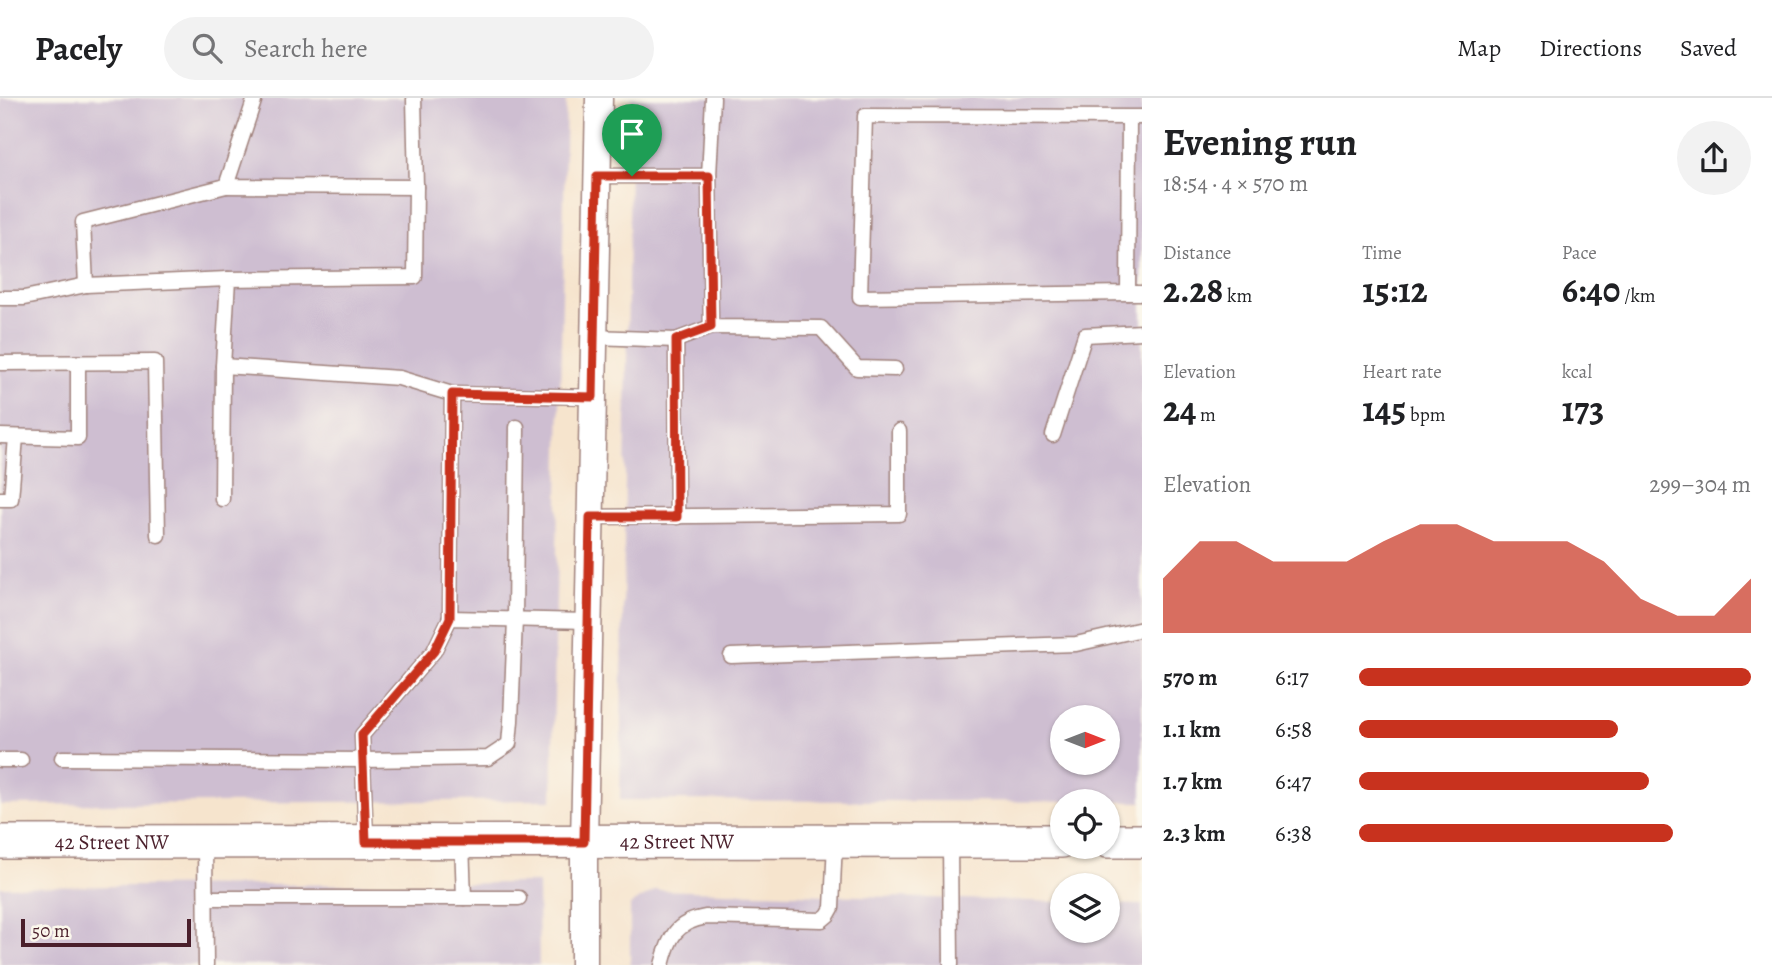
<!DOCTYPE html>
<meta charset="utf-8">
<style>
:root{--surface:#fff;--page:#f2f2f2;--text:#202124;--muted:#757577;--line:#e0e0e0;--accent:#c8321e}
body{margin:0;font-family:Alegreya,serif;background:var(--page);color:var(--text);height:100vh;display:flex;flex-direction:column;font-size:26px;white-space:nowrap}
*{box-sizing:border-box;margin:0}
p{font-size:23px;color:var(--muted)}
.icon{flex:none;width:38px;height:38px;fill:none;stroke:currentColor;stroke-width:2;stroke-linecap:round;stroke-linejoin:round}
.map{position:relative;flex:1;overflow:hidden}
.sheet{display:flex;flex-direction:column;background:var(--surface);width:630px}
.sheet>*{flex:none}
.needle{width:46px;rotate:90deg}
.buttons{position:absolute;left:1050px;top:607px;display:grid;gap:14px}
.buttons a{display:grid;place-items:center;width:70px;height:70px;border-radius:50%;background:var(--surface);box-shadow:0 2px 5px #0004;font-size:35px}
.scale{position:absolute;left:21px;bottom:18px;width:170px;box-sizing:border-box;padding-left:7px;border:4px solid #4a1f2b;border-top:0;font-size:19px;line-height:24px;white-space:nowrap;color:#4a1f2b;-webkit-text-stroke:5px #fbf7ec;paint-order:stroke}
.pin{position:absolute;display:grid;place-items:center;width:60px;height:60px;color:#fff;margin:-72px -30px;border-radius:50% 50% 50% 0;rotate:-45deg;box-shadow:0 0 7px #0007}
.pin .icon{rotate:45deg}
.round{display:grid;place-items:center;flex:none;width:74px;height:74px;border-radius:37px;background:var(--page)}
.head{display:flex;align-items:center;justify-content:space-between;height:119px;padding:0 21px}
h1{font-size:38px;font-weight:600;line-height:52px}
.metrics{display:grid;grid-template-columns:repeat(3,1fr);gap:10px;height:119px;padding:7px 21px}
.metrics div{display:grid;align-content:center}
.metrics b{font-size:35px;font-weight:600}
.metrics small{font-size:19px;font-weight:400}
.metrics p{font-size:19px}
.chart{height:196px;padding:14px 21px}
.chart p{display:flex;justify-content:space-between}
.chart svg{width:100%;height:126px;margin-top:7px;fill:var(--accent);opacity:.7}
ul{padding:0 21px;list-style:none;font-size:23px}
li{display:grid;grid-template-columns:112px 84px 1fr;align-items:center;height:52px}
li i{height:18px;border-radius:9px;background:var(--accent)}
header{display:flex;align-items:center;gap:42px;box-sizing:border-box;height:98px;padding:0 35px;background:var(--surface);border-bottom:2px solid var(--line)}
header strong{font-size:33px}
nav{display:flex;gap:38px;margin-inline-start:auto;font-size:24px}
.search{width:490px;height:63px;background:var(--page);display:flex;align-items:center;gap:18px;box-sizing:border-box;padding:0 24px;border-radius:38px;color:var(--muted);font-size:26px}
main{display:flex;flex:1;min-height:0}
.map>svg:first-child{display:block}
</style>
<header>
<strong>Pacely</strong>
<div class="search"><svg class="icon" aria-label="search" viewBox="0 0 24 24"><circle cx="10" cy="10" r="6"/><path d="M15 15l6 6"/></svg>Search here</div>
<nav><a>Map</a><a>Directions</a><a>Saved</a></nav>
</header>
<main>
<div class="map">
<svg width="1142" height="867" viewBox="0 0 1142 867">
<rect width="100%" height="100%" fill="#fbf7ec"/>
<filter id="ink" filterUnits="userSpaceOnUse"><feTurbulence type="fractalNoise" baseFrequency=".0143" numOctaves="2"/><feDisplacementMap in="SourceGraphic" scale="14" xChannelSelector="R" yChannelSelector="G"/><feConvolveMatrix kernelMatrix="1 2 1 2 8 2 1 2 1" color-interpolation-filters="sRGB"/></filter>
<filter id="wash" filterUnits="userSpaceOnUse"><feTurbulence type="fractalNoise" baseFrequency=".00686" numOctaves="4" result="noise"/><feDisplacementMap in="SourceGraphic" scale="28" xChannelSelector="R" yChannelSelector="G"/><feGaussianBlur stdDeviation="1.57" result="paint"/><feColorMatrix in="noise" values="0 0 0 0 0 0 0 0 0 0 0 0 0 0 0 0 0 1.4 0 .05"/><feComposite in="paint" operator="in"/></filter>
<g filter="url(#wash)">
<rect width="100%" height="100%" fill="#f6e4cd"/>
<!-- industrial -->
<g fill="#cebed1" fill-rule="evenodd">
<polygon points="0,0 566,0 552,702 0,707"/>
<path d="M631,0H1142V704L620,702ZM1062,620H1108V665H1062Z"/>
<polygon points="538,785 539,867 0,867 0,789"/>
<polygon points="656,792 1062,804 1062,833 1108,833 1108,806 1142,807 1142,867 630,867 630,807"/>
</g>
</g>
<g filter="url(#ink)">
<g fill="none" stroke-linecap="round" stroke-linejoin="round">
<!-- service casing -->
<g stroke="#a0827c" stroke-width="17">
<g id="service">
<polyline points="255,0 226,88 416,89"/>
<polyline points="414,0 416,89 415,179 228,181 223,268 399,280 452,296"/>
<polyline points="713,0 709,78 711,229 821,230 857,270 895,271"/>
<polyline points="1129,19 1128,195 860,199 865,18 1129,19 1142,19"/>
<polyline points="597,78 709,78"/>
<polyline points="226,88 83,124 86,187 228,181"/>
<polyline points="1128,195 1142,195"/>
<polyline points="0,200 24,200 86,187"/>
<polyline points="594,239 676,242 711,229"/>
<polyline points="676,242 677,419"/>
<polyline points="0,265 155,264 158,437"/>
<polyline points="1053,337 1085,237 1142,234"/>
<polyline points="0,338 78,340 78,265"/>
<polyline points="0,401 11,401 16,339"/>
<polyline points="222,401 223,268"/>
<polyline points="590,419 899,416 899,333"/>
<polyline points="450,520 452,296 593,299"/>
<polyline points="731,558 1076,546 1142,531"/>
<polyline points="62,660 363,662 488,660 509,646 511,623 515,521 517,329"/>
<polyline points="0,662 21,662"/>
<polyline points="950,743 951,867"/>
<polyline points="462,744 464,800"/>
<polyline points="205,745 206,867"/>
<polyline points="366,745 362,637 434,553 450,520 588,523"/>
<polyline points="206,800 519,800"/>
<path d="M662,867C669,839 676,824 706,819L822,822L828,817L832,810L835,743"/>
</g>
</g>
<!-- minor casing -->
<g stroke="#a0827c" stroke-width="29">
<polyline id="minor" points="584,867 584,744 599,0"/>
</g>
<!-- tertiary casing -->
<g stroke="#a0827c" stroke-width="36">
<g id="tertiary">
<polyline points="1108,743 1142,743"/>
<path id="s1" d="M0,744L1062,743"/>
</g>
</g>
<!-- service -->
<use href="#service" stroke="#fff" stroke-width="14"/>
<!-- minor -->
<use href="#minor" stroke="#fff" stroke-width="26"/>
<!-- tertiary -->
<use href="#tertiary" stroke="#fff" stroke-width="33"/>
</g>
</g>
<g fill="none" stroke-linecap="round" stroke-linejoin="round" filter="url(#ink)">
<!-- route casing -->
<g stroke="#fff" stroke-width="14">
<polygon id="route" points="597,78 709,78 711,229 676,242 677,419 590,419 584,744 366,744 362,637 434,553 450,520 452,296 593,299"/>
</g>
<!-- route -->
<use href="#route" stroke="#c8321e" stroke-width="9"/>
</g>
<g text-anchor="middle" stroke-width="7" stroke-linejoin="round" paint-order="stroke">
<!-- street labels -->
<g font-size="21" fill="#4a1f2b" stroke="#fbf7ec">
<text dy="7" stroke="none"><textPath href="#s1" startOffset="677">42 Street NW</textPath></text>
<text dy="7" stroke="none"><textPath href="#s1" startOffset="112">42 Street NW</textPath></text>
</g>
</g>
</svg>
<div class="buttons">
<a><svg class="needle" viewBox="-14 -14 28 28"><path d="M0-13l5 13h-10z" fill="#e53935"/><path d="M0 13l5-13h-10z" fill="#757577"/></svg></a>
<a><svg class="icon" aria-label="locate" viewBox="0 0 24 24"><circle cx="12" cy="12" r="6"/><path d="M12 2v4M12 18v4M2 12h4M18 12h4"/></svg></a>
<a><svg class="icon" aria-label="layers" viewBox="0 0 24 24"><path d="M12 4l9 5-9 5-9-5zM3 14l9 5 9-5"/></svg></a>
</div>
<div class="scale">50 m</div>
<div class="pin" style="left:632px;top:78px;background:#1e9e55"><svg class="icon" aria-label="arrive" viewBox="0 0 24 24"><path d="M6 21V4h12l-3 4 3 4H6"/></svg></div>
</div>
<section class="sheet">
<div class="head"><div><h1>Evening run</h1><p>18:54 · 4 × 570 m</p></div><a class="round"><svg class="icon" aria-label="share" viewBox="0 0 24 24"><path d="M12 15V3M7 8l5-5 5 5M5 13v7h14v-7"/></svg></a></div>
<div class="metrics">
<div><p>Distance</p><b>2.28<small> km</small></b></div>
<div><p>Time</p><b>15:12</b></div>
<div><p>Pace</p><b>6:40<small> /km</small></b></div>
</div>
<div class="metrics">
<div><p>Elevation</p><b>24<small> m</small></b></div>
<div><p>Heart rate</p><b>145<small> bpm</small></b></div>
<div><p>kcal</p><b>173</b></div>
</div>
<div class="chart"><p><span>Elevation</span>299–304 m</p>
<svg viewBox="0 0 160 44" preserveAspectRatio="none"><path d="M0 44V25L10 12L20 12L30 19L40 19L50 19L60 12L70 6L80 6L90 12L100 12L110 12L120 19L130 32L140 38L150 38L160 25V44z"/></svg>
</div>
<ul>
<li><b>570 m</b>6:17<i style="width:100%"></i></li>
<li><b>1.1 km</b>6:58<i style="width:66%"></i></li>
<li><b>1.7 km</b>6:47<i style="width:74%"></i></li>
<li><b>2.3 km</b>6:38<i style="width:80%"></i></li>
</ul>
</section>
</main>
